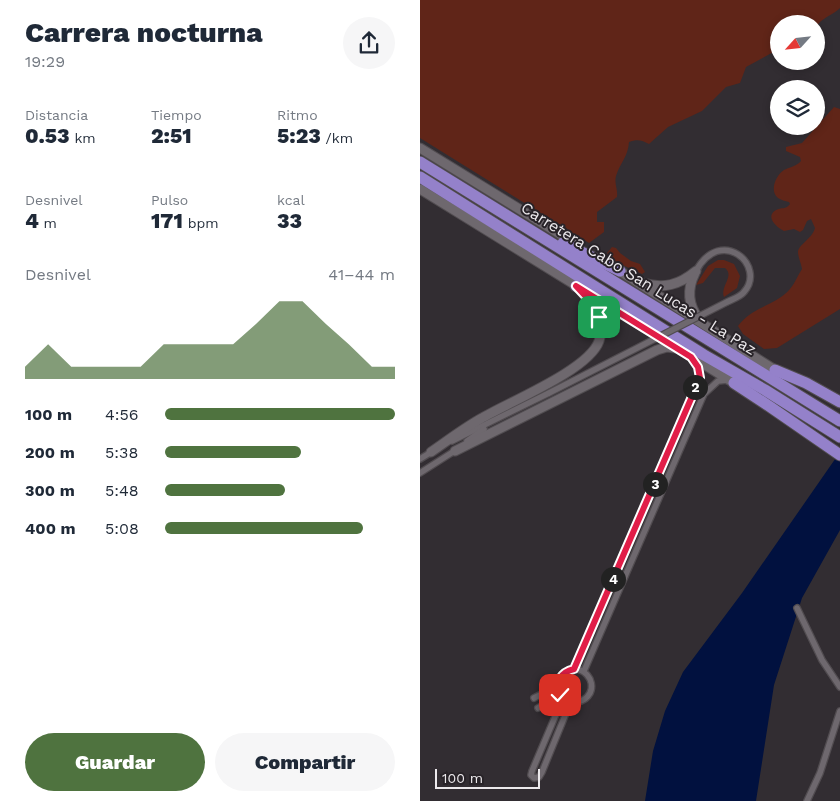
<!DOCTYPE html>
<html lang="es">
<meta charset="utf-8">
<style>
:root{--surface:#fff;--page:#f6f6f7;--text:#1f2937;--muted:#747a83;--accent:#4f733f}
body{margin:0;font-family:"Work Sans",sans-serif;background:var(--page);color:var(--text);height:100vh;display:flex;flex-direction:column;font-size:19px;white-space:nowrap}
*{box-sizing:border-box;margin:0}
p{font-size:16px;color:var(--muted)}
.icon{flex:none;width:28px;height:28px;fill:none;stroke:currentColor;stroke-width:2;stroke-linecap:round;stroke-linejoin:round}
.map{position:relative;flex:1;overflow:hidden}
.side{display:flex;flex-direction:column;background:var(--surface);width:420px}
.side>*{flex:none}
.needle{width:32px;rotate:243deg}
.controls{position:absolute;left:350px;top:15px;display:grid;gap:10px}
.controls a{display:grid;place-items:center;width:55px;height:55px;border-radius:50%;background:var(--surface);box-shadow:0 2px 8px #0003;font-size:25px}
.scale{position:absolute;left:15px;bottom:12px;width:105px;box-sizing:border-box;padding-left:5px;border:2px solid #ece9ec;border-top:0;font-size:14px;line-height:18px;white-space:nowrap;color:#ece9ec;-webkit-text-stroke:4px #282328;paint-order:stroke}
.pin{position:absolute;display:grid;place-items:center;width:42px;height:42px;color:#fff;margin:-21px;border-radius:10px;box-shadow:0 2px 8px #0006}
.km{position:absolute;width:25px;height:25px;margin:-12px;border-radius:50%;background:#222;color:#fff;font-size:14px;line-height:25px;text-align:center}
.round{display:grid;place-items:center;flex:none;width:52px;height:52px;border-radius:26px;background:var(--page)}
.head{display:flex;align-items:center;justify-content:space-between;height:85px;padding:0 25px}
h1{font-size:28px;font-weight:800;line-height:38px}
.metrics{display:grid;grid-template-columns:repeat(3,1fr);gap:8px;height:85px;padding:5px 25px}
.metrics div{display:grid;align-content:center}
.metrics b{font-size:21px;font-weight:800}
.metrics small{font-size:14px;font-weight:400}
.metrics p{font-size:14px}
.chart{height:140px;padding:10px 25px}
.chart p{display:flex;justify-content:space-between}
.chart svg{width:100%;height:90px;margin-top:5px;fill:var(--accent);opacity:.7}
.button{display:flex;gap:10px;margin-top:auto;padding:10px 25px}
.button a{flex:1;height:58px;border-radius:30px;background:var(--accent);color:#fff;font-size:20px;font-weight:800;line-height:58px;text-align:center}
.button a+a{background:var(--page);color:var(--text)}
ul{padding:0 25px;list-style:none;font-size:16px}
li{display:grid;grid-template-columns:80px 60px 1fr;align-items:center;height:38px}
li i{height:12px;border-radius:6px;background:var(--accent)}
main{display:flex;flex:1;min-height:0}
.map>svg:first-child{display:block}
</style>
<main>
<section class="side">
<div class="head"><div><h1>Carrera nocturna</h1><p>19:29</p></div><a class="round"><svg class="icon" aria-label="share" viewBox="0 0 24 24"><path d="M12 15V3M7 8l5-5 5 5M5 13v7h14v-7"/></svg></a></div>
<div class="metrics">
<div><p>Distancia</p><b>0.53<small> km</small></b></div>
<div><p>Tiempo</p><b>2:51</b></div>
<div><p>Ritmo</p><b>5:23<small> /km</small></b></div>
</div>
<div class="metrics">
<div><p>Desnivel</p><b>4<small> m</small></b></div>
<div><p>Pulso</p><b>171<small> bpm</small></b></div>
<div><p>kcal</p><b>33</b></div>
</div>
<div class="chart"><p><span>Desnivel</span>41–44 m</p>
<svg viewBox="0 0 160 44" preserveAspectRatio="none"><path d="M0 44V38L10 27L20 38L30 38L40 38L50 38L60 27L70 27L80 27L90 27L100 17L110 6L120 6L130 17L140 27L150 38L160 38V44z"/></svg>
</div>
<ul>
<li><b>100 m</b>4:56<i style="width:100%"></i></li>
<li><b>200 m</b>5:38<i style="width:59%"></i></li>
<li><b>300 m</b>5:48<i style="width:52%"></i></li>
<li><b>400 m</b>5:08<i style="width:86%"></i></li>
</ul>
<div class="button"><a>Guardar</a><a>Compartir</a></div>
</section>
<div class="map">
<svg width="420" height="801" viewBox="0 0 420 801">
<rect width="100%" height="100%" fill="#322d32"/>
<!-- green -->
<g fill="#602518">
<path d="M0,0H420V8C413,15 401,18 396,27V24H359V49L326,67L320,83L306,87L282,111L248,127L229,144C222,140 217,139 209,142C208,157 200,163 196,176C194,184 198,189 197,197L177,212V222H184V232L169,243L0,138Z"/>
<path d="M414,107L420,109V309L357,348L344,349L323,334L318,326C331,307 355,306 370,289C375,283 378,275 382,269C381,263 378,257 378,252C378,245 392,239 395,228L391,219L387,221L383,230L380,232L374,229L364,231C358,228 344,217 356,210C361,207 366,210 370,204L369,202C365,201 361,200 358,198C349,191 356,175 364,170C370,167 377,166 381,161L380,157L366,151V147L382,143Z"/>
<polygon points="192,247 196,248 200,253 211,261 220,264 225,272 222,274 196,262 187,253"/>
<path d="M298,260H304L314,264L320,276L317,288L304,297C300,286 315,276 305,268H295L283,283L276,285L288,266Z"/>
</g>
<!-- water -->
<polygon fill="#01113f" points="420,452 420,530 382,598 354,685 336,801 225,801 233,751 245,711 263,672 322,593"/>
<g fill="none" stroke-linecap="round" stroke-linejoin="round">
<!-- street casing -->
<g stroke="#514c50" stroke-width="8">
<g id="street">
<path d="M276,271C301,225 347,266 324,292C320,297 313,299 307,302"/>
<polyline points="32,441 129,393"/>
<polyline points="47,441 64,429"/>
<polyline points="0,459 13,451"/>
<polyline points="0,473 36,450"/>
<polyline points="377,608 402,660 420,687"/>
<polyline points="154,669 279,380 279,370 274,360"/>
<polyline points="164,671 284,394 298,381 307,380"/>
<path d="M114,698C121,694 133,690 137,684C142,678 141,673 149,670C163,665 176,680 170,693C164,704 153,703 143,698L137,689V685"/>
<polyline points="143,698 112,771 111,775 114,778 119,777 122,772 151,701"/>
<polyline points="118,708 141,695"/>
<polyline points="387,801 400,773 420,711"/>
</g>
</g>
<!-- secondary casing -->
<g stroke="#514c50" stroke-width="11">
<g id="secondary">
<polyline points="0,148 156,244"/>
<polyline points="0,189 314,383"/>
<polyline points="195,268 355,370"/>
<path d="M275,273C267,289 268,305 279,319"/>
<path d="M223,283C244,289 259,285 276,271"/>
<polyline points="35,451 237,350 247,347 255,348"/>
<path d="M11,452C27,441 44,428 62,418C89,402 169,370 179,341C186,322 174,306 163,293"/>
</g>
</g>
<!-- highway casing -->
<g stroke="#514c50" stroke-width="13">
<g id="highway">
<polyline points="0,162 420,421"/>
<polyline points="0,177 284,355 345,390 420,437"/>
<polyline points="143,243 200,271"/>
<polyline points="156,286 180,295"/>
<polyline points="355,370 386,383 420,402"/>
<polyline points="314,383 349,406 420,455"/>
</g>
</g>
<!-- street -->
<use href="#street" stroke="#6e686e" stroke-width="5.5"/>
<!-- secondary -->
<use href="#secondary" stroke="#6e686e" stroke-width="9"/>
<!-- highway -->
<use href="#highway" stroke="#9481ca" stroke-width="11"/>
<!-- street-bridge casing -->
<g stroke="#514c50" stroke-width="8" stroke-linecap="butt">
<polyline id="street-bridge" points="129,393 307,302"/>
</g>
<!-- street-bridge -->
<use href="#street-bridge" stroke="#6e686e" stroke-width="5.5"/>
</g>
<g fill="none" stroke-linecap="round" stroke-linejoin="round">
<!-- route casing -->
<g stroke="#fff" stroke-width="10">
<path id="route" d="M140,695C134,683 141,672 154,669L280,378L278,367L271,357L156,286L173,304L179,317"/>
</g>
<!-- route -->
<use href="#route" stroke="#e11d48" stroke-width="6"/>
</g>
<g text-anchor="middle" stroke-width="4" stroke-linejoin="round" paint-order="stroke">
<!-- street labels -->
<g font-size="16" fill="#ece9ec" stroke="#282328">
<text transform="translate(219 278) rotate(32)" y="6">Carretera Cabo San Lucas - La Paz</text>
</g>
</g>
</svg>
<div class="controls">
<a><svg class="needle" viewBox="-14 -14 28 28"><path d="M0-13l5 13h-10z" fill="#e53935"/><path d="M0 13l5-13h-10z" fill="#747a83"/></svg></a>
<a><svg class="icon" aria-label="layers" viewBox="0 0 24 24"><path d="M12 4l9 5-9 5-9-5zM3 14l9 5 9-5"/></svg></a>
</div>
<div class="scale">100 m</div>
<div class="pin" style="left:179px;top:317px;background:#1e9e55"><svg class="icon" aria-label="arrive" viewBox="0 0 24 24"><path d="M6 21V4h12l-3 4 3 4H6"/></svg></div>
<div class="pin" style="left:140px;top:695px;background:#d93025"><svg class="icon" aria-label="check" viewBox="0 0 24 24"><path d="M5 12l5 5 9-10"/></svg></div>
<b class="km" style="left:275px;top:387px">2</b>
<b class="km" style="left:235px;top:484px">3</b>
<b class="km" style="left:193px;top:579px">4</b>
</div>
</main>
